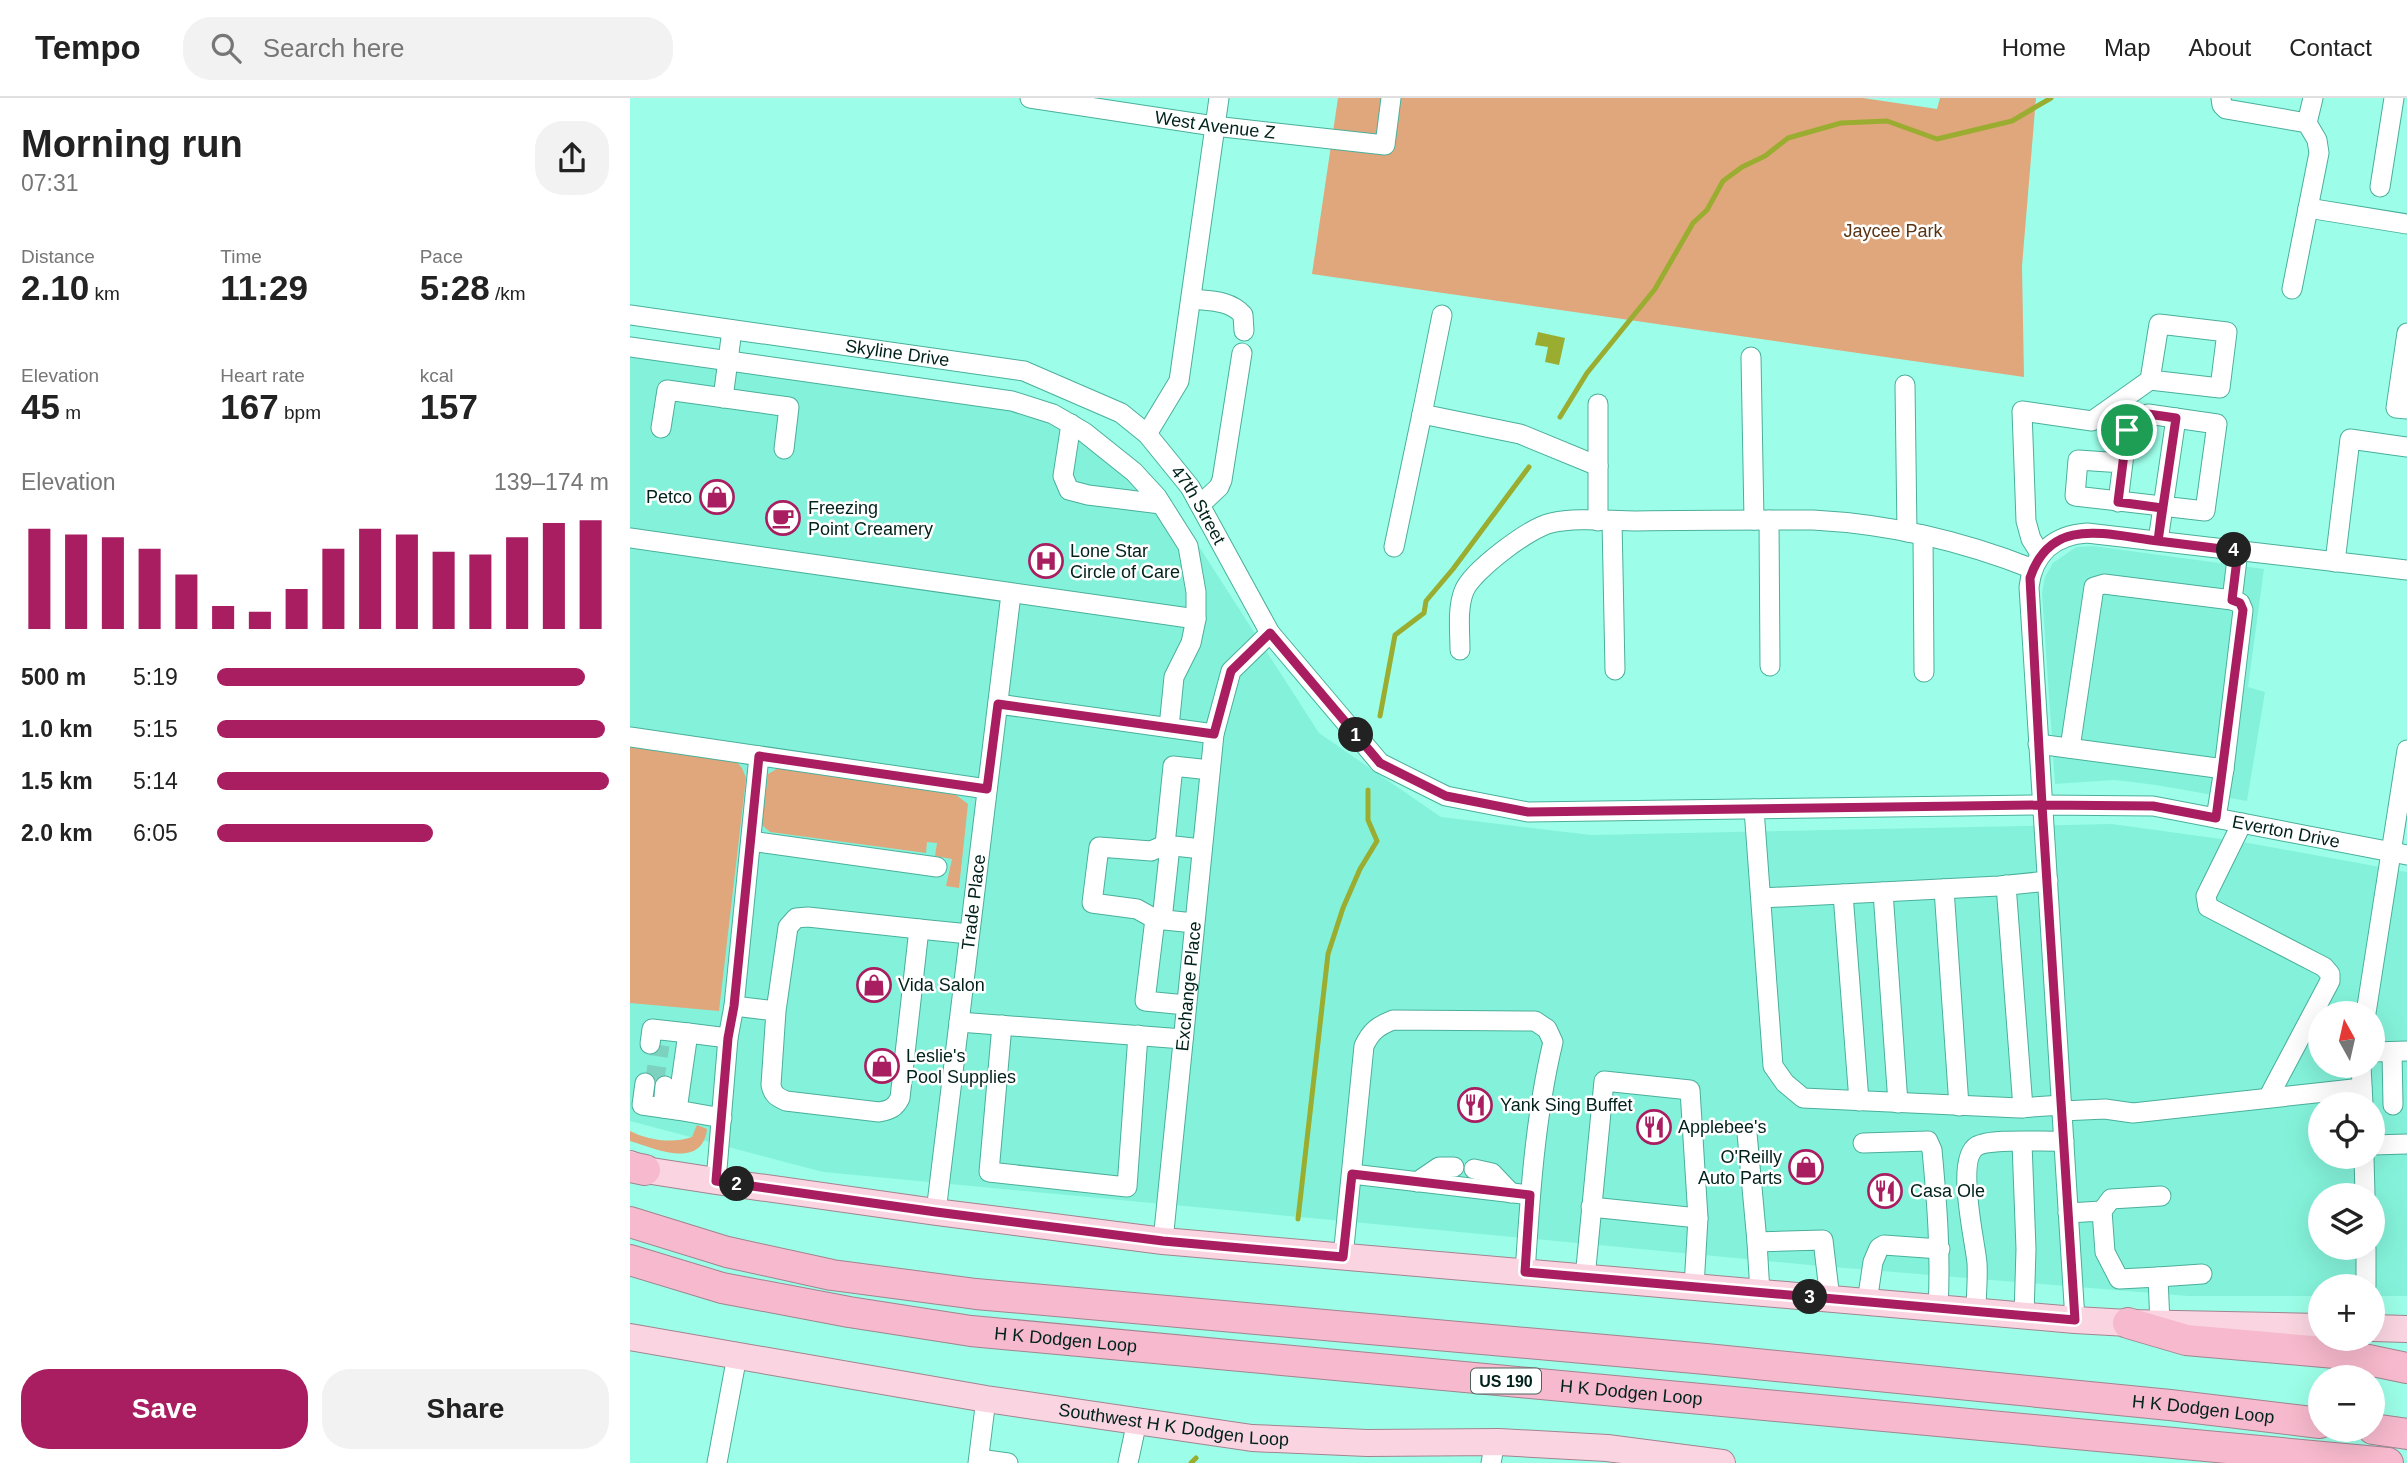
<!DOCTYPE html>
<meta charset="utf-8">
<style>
:root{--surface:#fff;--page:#f2f2f2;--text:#222;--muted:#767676;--line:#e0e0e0;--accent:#a91e61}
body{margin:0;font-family:Arial,sans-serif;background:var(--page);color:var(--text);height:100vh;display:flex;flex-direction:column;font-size:26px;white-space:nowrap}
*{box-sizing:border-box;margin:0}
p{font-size:23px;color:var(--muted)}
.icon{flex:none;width:38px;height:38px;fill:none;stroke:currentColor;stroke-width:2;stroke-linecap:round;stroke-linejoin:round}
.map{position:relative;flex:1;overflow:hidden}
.panel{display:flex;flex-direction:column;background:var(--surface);width:630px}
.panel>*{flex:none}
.needle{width:46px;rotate:352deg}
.buttons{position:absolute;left:1678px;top:903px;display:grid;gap:14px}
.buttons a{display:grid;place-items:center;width:77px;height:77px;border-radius:50%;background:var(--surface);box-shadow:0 7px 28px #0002;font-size:35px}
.pin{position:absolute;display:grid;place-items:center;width:60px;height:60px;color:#fff;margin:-30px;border:4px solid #fff;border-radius:50%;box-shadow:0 2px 7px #0007}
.km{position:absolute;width:35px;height:35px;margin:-18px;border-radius:50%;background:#222;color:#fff;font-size:19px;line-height:35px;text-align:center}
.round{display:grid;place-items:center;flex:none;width:74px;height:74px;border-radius:28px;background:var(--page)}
.headline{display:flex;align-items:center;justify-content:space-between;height:119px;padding:0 21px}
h1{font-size:38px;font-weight:800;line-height:52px}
.metrics{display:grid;grid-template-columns:repeat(3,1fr);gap:10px;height:119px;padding:7px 21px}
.metrics div{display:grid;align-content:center}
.metrics b{font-size:35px;font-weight:800}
.metrics small{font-size:19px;font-weight:400}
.metrics p{font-size:19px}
.chart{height:196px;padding:14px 21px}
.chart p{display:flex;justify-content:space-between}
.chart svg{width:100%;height:126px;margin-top:7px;stroke:var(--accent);stroke-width:6}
.cta{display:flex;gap:14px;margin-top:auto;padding:14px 21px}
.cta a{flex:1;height:80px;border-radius:28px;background:var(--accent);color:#fff;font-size:28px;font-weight:800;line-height:80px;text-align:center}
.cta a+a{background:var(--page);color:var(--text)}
ul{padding:0 21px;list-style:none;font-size:23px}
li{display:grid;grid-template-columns:112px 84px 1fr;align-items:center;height:52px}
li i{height:18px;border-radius:9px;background:var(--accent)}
header{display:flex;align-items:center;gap:42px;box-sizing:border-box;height:98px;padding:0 35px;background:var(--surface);border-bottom:2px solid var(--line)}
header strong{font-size:33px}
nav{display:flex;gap:38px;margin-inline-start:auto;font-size:24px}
.search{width:490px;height:63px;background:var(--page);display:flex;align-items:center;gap:18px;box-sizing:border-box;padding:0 24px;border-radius:28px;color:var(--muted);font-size:26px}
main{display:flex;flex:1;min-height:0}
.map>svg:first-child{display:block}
</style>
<header>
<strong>Tempo</strong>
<div class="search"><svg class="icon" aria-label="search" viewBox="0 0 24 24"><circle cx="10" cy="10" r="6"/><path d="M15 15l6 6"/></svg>Search here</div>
<nav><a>Home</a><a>Map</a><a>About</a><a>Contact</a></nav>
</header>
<main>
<section class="panel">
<div class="headline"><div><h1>Morning run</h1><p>07:31</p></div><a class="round"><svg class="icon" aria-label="share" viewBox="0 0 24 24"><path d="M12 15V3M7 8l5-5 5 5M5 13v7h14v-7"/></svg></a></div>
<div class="metrics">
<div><p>Distance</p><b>2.10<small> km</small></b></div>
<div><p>Time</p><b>11:29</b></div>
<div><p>Pace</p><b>5:28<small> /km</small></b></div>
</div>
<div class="metrics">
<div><p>Elevation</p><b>45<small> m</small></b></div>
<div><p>Heart rate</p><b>167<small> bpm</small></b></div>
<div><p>kcal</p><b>157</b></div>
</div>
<div class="chart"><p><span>Elevation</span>139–174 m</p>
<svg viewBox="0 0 160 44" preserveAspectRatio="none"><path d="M5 44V9M15 44V11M25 44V12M35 44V16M45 44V25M55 44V36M65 44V38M75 44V30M85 44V16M95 44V9M105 44V11M115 44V17M125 44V18M135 44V12M145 44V7M155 44V6"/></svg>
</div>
<ul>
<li><b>500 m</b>5:19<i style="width:94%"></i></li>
<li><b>1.0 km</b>5:15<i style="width:99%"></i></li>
<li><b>1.5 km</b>5:14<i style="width:100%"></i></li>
<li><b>2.0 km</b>6:05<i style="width:55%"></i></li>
</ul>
<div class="cta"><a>Save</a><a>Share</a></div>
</section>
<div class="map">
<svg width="1777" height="1365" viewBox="0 0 1777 1365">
<rect width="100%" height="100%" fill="#9cfee8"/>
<!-- built -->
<g fill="#84f2da" fill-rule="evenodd">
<path d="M0,242L389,300L485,354L561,436L689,635L811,719L961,737L1482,726L1613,744L1777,774V1198H1743V1188H1690V1198H1558L1190,1168L193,1074L0,1023ZM1690,915H1743V968H1690ZM1690,1006H1743V1059H1690ZM1690,1097H1743V1150H1690Z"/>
<polygon points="1463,448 1634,471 1618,589 1635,594 1617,703 1526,687 1484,682 1425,686 1412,495 1415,479 1423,465 1446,449"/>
</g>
<!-- green -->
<g fill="#e0a77c">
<polygon points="708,0 1233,0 1307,11 1310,0 1406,0 1392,168 1394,279 682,176"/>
<polygon points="0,647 105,662 112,670 116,680 89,913 0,905"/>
<polygon points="150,669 326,697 338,706 329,790 316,788 322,761 305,758 307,745 297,744 296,755 140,734 132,727 138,676"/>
<path d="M67,1027L77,1031C72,1072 26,1051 0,1043V1033C17,1042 43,1046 62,1039Z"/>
</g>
<!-- water -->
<polygon fill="#9aad31" points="908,234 935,240 929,267 915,264 918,249 905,247"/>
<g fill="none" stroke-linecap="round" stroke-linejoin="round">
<!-- stream -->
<g stroke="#9aad31" stroke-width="5">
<polyline points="930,319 957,275 1025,191 1063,125 1077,112 1093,83 1112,69 1135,58 1158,40 1211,25 1257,23 1307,41 1382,23 1421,0"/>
<polyline points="750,618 765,537 794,515 796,503 823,471 899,369"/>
<polyline points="668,1121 698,856 713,810 730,771 747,743 738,722 738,692"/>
<polyline points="561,1365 566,1360"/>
</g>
<!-- minor-tunnel -->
<polyline stroke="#7dd2bf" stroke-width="19" stroke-dasharray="19 10" stroke-linecap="butt" points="24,987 30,947"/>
<!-- minor casing -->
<g stroke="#4aaf9b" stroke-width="21">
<g id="minor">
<path id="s1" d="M400,0L584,28L755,47L761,0"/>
<polyline points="1591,0 1592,7 1596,11 1677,25 1687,42 1689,55 1662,191"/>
<polyline points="1677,25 1683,0"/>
<polyline points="1750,89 1764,0"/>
<polyline points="1678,110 1777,126"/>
<path d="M561,201C580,203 600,202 613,217L614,233"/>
<path id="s2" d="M0,217L394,273L491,315L517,336L560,389L640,535L750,665L816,698L898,714L1412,707L1523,708L1777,757"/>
<polyline points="812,217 792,316 890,336 968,368"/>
<polyline points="1777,235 1766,310 1777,311"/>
<polyline points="0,249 382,303 423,316 454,334 504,374 527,399 558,448 566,494 566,521 561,545 544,579 539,629"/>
<polyline points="1121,259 1124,422"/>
<polyline points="1275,287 1277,434"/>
<polyline points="93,300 102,232"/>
<polyline points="441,326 433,378 439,392 458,397 531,406"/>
<polyline points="31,330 37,292 159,309 154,351"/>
<polyline points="517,336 549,283 589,0"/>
<polyline points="1488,404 1497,332 1518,316 1587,326 1575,413 1445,398 1448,362 1493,365"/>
<polyline points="570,407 589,389 592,382 612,255"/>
<polyline points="1139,422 1140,568"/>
<polyline points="968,423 968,306"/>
<polyline points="982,423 985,572"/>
<polyline points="1293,437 1294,574"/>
<polyline points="0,440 566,521"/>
<polyline points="1528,443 1546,320"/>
<polyline points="764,449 792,316"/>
<polyline points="1411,457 1401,441 1396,423 1392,313 1462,323 1520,282 1529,226 1597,234 1590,290 1520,282"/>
<polyline points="1705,464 1720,341 1777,349"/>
<polyline points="1602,502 1608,453"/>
<path d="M830,552C830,533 827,511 834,493C842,473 899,430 921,425C947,419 979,423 1006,423C1065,422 1124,422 1183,422C1258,426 1333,443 1403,471"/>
<polyline points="368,606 584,636"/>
<polyline points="0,639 357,691"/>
<polyline points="1408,646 1594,671 1586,720"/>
<polyline points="1440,650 1464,489 1474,486 1602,502 1610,505 1613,512 1594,671"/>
<polyline points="1124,711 1143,968 1155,985 1173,1000 1389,1010 1432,1007"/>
<polyline points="1612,725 1576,798 1578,809 1694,869 1700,876 1700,883 1638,1000"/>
<polyline points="121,743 307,769"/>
<polyline points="572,751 535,747 543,668 580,672"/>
<polyline points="1376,787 1393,1010"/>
<polyline points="1314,791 1329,1008"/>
<polyline points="1253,794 1268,1005"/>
<polyline points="1213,796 1229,1003"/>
<polyline points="1131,800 1369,788 1418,783"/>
<polyline points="525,821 507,811 462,805 469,749 521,753 535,747"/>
<polyline points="532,822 540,748"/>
<polyline points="289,831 339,836"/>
<polyline points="556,907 515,903 525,821 564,825"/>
<path d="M104,908L146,913L141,987C143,997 147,999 156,1003L249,1014C260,1012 265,1010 270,1000L289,831L178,819L166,820L158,829L146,913"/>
<polyline points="1736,915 1777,652"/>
<polyline points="329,924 553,941"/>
<polyline points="372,927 359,1074 497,1089 508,937"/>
<polyline points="20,946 22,931 58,935"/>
<polyline points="1743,954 1777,953"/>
<polyline points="1762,954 1763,1007"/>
<polyline points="1731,968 1733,1006"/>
<polyline points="15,985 12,1007 47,1012 58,935 98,940"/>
<polyline points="33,1010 35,988"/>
<polyline points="47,1012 92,1020"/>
<polyline points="1432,1013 1475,1011 1503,1015 1732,990"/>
<polyline points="1117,1035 1127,1144"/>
<path d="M1233,1045L1298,1043L1302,1052C1307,1105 1311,1157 1308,1210"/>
<polyline points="1392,1045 1396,1151 1394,1218"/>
<polyline points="1743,1047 1777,1046"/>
<polyline points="1734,1059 1735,1097"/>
<polyline points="844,1071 862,1075 881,1095"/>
<polyline points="722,1076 900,1097"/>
<polyline points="86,1083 98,940 104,908 129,658"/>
<polyline points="787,1084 809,1069 824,1069"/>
<polyline points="961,1109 1068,1120"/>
<polyline points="1472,1113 1481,1101 1531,1098"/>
<path id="s3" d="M306,1114L381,496"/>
<polyline points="1438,1115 1472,1113 1475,1154 1489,1181 1528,1179"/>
<path id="s4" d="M533,1143L584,636L601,573L640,535"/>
<polyline points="1736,1150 1736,1188"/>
<path d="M713,1159L734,948C741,933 748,928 763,922L905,923L917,931L923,944C905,1019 900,1098 895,1175"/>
<polyline points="955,1180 974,983 1060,992 1068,1120 1064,1189"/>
<polyline points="1130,1195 1127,1144 1193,1142 1200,1201"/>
<polyline points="1237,1204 1243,1164 1249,1150 1254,1147 1310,1151"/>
<path d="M1346,1214C1346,1198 1348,1181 1347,1165C1345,1142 1325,1061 1347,1048C1361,1040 1415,1044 1434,1043"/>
<path d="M1445,1222L1399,489C1403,455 1425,437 1457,435L1777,472"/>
<polyline points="1530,1226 1528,1179 1572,1176"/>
<polyline points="349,1361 378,1365"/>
<polyline points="87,1365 107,1258"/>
<polyline points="348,1365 356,1301"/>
<polyline points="498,1365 507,1323"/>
<polyline points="861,1365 865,1344"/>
</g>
</g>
<!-- major casing -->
<g stroke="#a1848f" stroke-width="28">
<g id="major">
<polyline points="0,1066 15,1072 86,1083 306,1114 533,1143 1445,1222 1498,1225 1690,1229"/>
<polyline points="1743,1230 1777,1231"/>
<path id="s5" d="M0,1239L356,1301L622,1340L737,1345L869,1344L977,1350L1092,1365"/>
</g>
</g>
<!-- highway casing -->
<g stroke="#a1848f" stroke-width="32">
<g id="highway">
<polyline points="0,1069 15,1072"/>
<path id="s6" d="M0,1124L97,1154L202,1177L346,1196L1076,1261L1540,1307L1690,1325"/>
<path id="s7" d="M0,1162L92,1190L219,1214L341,1233L1758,1365"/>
<polyline points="1498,1225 1556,1242 1705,1255 1777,1270"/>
<polyline points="1743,1331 1777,1336"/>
</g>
</g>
<!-- minor -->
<use href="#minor" stroke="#fff" stroke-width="19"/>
<!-- major -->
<use href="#major" stroke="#fad5e1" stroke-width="26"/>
<!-- highway -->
<use href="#highway" stroke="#f7b9cd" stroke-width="30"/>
</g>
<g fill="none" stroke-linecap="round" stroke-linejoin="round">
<!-- route casing -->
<g stroke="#fff" stroke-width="14">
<path id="route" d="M1497,332L1488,404L1532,410L1528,443C1477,437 1421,417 1400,480L1412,707L898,714L816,698L750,665L640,535L601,573L584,636L368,606L357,691L129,658L104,908L98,940L86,1083L306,1114L533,1143L713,1159L722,1076L900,1097L895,1174L1445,1222L1412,707L1523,708L1586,720L1613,512L1610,505L1602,502L1608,453L1528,443L1546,320L1518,316L1497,332"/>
</g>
<!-- route -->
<use href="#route" stroke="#a91e61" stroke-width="9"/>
</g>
<!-- icons -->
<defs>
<g id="shop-ring" transform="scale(1.75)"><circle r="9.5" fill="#fff" stroke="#a91e61" stroke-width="1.5"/><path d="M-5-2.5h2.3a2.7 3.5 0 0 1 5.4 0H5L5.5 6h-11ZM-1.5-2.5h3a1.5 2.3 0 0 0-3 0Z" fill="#a91e61"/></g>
<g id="cafe-ring" transform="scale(1.75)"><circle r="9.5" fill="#fff" stroke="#a91e61" stroke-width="1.5"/><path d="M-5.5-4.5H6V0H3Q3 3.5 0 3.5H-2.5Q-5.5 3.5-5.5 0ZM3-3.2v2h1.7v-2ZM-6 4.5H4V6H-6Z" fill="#a91e61"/></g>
<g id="hospital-ring" transform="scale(1.75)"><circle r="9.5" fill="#fff" stroke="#a91e61" stroke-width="1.5"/><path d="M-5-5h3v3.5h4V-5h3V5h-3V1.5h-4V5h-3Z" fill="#a91e61"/></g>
<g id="restaurant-ring" transform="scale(1.75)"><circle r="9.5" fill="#fff" stroke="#a91e61" stroke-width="1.5"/><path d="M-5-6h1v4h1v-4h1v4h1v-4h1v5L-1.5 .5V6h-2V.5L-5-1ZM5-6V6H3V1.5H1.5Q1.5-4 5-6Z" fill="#a91e61"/></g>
</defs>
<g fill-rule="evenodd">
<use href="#shop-ring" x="87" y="399"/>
<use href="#cafe-ring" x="153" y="420"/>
<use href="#hospital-ring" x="416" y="463"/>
<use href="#shop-ring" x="244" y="887"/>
<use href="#shop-ring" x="252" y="968"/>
<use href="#restaurant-ring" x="845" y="1007"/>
<use href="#restaurant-ring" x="1024" y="1029"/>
<use href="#shop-ring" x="1176" y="1069"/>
<use href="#restaurant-ring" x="1255" y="1093"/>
</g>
<g text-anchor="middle" stroke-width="5" stroke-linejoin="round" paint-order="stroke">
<!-- shield labels -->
<rect fill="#fff" stroke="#4d645f" stroke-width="2" x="841" y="1270.5" width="70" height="25" rx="5"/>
<g font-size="16" font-weight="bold" fill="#01211b">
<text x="876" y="1289">US 190</text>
</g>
<!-- street labels -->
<g font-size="18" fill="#01211b" stroke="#fff">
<text dy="6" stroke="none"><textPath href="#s1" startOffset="187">West Avenue Z</textPath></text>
<text dy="6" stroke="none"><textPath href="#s2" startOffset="270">Skyline Drive</textPath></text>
<text dy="6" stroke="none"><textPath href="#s2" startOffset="625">47th Street</textPath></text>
<text dy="6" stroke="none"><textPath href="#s2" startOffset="1860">Everton Drive</textPath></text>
<text dy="6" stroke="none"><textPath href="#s3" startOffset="312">Trade Place</textPath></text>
<text dy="6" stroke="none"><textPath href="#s4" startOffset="256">Exchange Place</textPath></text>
<text dy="6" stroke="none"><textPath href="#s7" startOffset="444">H K Dodgen Loop</textPath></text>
<text dy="6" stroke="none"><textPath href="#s7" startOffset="1012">H K Dodgen Loop</textPath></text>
<text dy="6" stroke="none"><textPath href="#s6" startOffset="1587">H K Dodgen Loop</textPath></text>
<text dy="6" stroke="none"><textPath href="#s5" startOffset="551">Southwest H K Dodgen Loop</textPath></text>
</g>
<!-- park labels -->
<g font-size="18" fill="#5a3414" stroke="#fff">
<text x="1263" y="139">Jaycee Park</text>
</g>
<!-- poi labels -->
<g font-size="18" fill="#01211b" stroke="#fff" text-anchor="start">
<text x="62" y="405" text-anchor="end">Petco</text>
<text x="178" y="416">Freezing<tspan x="178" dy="21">Point Creamery</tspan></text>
<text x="440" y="459">Lone Star<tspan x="440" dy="21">Circle of Care</tspan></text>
<text x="268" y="893">Vida Salon</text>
<text x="276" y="964">Leslie's<tspan x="276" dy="21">Pool Supplies</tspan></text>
<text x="870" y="1013">Yank Sing Buffet</text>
<text x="1048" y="1035">Applebee's</text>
<text x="1152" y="1065" text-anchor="end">O'Reilly<tspan x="1152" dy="21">Auto Parts</tspan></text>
<text x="1280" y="1099">Casa Ole</text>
</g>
</g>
</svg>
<div class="buttons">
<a><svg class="needle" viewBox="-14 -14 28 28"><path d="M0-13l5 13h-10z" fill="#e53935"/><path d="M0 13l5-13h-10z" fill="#767676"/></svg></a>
<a><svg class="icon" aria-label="locate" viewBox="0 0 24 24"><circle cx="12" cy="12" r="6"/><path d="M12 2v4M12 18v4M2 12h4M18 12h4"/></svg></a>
<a><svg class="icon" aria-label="layers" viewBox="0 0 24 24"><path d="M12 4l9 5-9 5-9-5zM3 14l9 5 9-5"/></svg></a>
<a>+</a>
<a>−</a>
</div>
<div class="pin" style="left:1497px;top:332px;background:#1e9e55"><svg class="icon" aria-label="arrive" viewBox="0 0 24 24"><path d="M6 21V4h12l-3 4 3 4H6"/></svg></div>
<b class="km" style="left:726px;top:637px">1</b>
<b class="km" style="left:107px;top:1086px">2</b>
<b class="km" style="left:1180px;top:1199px">3</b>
<b class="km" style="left:1604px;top:452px">4</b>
</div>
</main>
